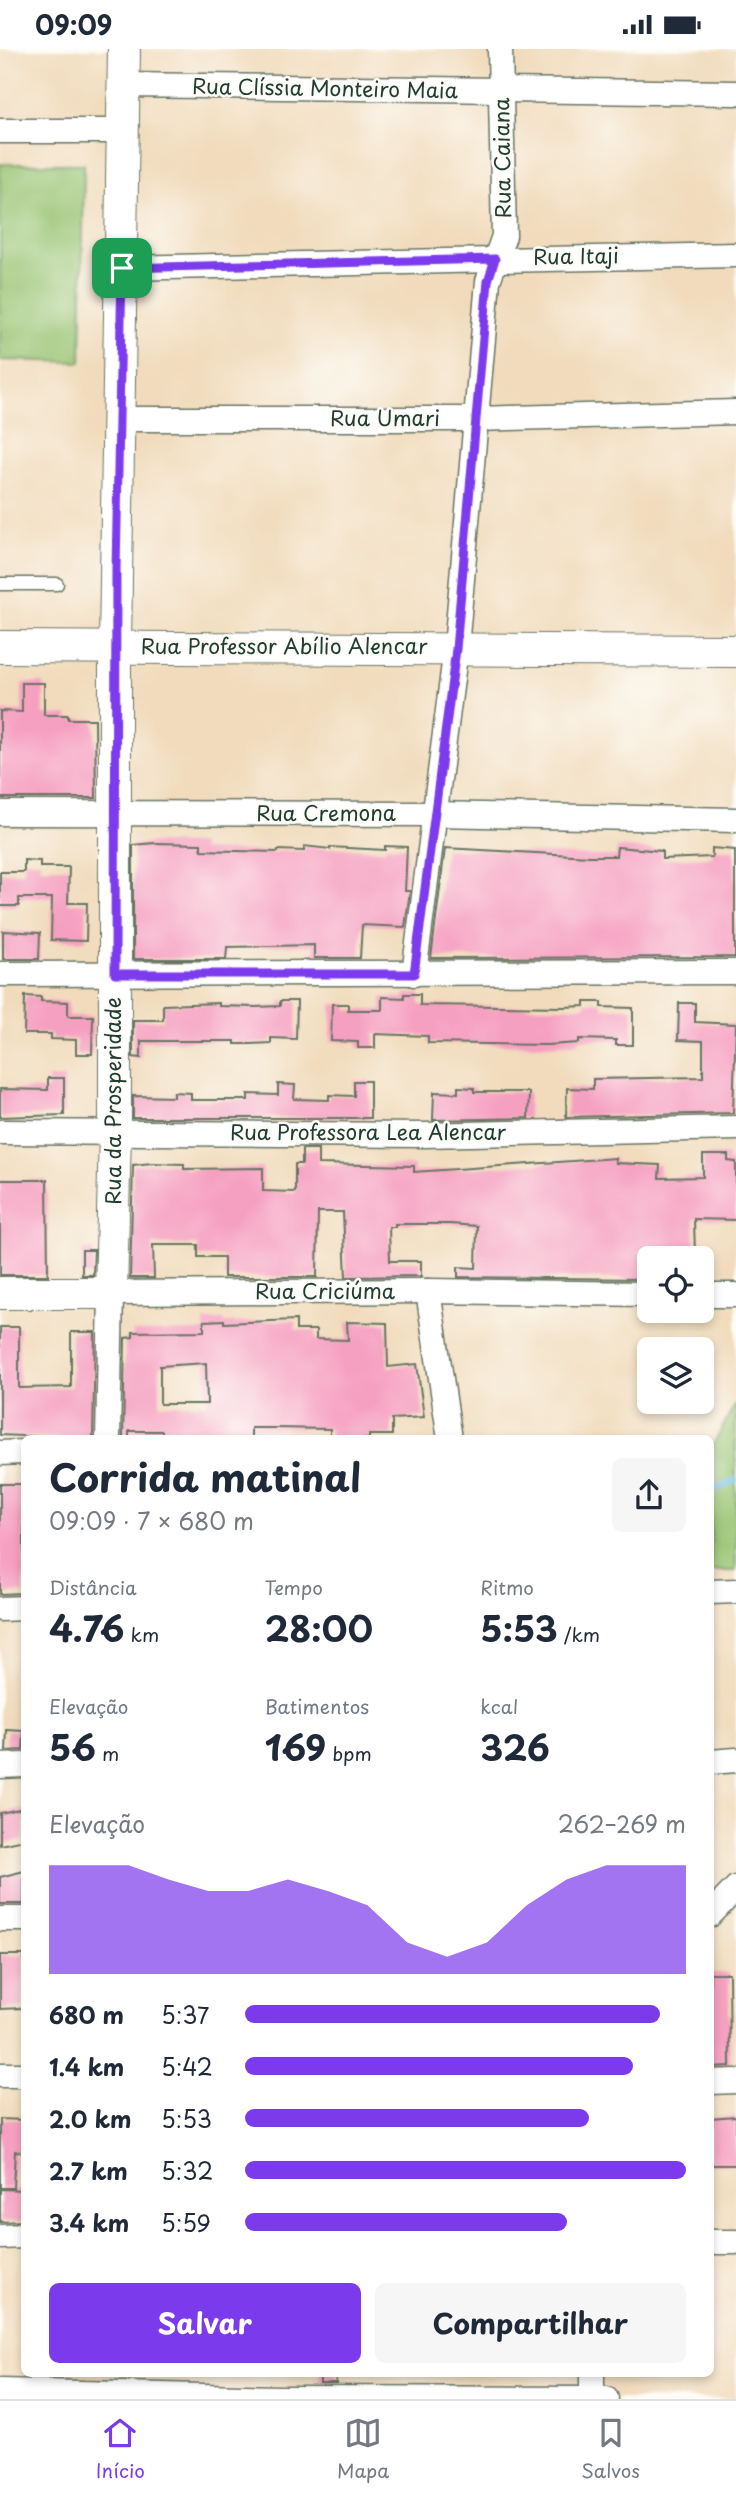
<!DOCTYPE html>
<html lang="pt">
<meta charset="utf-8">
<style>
:root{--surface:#fff;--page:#f6f6f7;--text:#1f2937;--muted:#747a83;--line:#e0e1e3;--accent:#7c3aed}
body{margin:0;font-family:"Playpen Sans",sans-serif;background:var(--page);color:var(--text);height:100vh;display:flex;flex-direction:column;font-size:26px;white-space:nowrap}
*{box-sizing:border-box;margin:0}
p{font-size:23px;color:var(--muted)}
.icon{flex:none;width:38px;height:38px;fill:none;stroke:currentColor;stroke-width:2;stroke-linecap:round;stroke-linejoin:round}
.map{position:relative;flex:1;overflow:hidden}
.details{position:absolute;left:21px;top:1386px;width:693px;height:942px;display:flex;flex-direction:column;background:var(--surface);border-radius:10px;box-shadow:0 4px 10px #0003}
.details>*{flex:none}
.fabs{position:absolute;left:637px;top:1197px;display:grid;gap:14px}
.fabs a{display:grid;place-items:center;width:77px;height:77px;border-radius:10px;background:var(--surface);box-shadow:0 4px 10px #0003;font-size:35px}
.pin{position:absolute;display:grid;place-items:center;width:60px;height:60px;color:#fff;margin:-30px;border-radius:14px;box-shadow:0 4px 10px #0006}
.round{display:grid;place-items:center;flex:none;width:74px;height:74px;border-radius:10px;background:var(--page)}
.head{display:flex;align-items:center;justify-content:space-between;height:119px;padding:0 28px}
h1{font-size:38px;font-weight:700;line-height:52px}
.figures{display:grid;grid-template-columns:repeat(3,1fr);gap:10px;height:119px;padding:7px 28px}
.figures div{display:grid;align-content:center}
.figures b{font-size:35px;font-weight:700}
.figures small{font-size:19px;font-weight:400}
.figures p{font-size:19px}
.chart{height:196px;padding:14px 28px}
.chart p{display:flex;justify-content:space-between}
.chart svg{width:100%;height:126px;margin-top:7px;fill:var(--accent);opacity:.7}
.button{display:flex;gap:14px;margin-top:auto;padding:14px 28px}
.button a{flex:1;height:80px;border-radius:10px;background:var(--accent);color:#fff;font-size:28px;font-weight:700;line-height:80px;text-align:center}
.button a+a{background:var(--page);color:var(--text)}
ul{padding:0 28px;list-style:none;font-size:23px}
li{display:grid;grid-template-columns:112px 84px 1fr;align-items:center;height:52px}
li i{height:18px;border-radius:9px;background:var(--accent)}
.status{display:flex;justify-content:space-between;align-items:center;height:49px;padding:0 35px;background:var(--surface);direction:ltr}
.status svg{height:19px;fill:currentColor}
.tabs{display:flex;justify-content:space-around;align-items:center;height:98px;border-top:2px solid var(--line);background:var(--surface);font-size:19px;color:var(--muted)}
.tabs a{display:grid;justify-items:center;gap:4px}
.tabs .on{color:var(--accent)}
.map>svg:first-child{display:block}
</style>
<div class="status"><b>09:09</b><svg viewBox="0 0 49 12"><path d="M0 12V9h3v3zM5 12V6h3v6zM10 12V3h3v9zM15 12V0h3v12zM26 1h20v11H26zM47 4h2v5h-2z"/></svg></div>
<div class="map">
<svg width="736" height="2350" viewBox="0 0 736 2350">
<rect width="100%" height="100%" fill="#fdfcf7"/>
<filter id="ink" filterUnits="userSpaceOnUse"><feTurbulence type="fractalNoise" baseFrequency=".0143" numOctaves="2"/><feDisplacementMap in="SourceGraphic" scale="14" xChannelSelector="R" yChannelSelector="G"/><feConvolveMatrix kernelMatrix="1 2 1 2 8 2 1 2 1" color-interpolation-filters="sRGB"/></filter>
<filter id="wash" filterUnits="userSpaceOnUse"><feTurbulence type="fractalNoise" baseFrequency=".00686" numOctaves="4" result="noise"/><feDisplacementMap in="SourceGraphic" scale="28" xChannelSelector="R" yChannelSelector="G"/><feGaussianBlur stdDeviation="1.57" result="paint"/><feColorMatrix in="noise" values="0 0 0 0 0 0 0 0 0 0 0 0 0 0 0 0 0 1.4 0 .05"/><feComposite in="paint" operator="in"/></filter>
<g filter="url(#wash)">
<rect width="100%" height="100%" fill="#f1dbbc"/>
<!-- green -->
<g fill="#97c371" stroke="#5b8052" stroke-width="2">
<polygon points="0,115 84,115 81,313 0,311"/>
<polygon points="736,1354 736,1522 711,1522 711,1400"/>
</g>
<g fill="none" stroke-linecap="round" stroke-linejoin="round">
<!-- stream -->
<polyline stroke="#70c0eb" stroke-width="6" points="710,1443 736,1431"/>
</g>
<g id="blocks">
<!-- building -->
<g fill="#f6a0c1" fill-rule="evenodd">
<polygon points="22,634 44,634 44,666 68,666 68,670 95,670 96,749 0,749 0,662 22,663"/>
<polygon points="155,794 201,795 201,801 278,803 278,801 304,802 304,797 330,800 330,798 385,801 385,797 407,798 405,842 410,842 405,878 362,876 360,909 314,909 314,896 227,898 226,910 133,910 133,796"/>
<polygon points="617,798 662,802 662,810 712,808 712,799 735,801 735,908 431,909 445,799 590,807 616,807"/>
<polygon points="24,811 40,812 40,818 69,818 68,854 87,854 86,892 51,891 52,849 19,849 19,857 0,857 0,823 24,823"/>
<polygon points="3,882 40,884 39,910 3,910"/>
<polygon points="404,945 420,945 420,956 563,958 585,957 585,953 602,953 602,958 633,959 633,996 616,996 616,991 579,990 579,994 547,996 428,994 428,987 375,985 375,999 358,999 358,993 331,992 332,955 348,955 348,961 382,961 382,948 404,949"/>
<polygon points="25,947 41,948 41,952 68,953 68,967 93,967 92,1005 76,1005 76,991 51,990 51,985 24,985"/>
<polygon points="280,952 297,952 296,990 271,989 271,994 251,995 235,995 235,992 141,992 141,1009 133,1008 133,971 163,971 163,956 219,954 219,957 255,958 280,957"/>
<polygon points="679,954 695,954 695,973 736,975 733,1064 566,1068 567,1039 593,1040 593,1030 703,1028 703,992 678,991"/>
<polygon points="48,1029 64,1029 64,1066 0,1068 0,1040 48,1041"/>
<polygon points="354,1032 370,1032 370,1069 133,1069 133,1047 174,1048 174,1043 191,1044 191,1051 248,1051 248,1045 278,1046 278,1035 295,1036 294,1050 329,1051 329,1046 354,1047"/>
<polygon points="458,1038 474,1039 474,1043 529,1043 528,1069 433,1071 434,1043 458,1044"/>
<polygon points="302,1100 318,1100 318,1115 414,1117 414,1123 615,1109 615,1114 660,1116 659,1129 703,1128 703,1106 728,1106 728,1112 736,1113 736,1171 694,1170 695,1206 649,1205 649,1230 458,1228 458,1218 476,1219 477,1177 450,1175 395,1175 395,1178 389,1178 390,1212 421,1212 421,1227 346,1228 343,1163 318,1163 317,1228 224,1228 224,1208 198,1208 198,1196 153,1196 154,1229 130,1229 133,1116 152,1114 184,1115 184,1120 263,1119 263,1142 295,1143 295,1115 302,1115"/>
<polygon points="0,1131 47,1131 48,1226 0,1226"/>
<polygon points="82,1201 94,1201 93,1226 82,1226"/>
<path d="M224,1271V1274L296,1271V1281H316V1290L348,1291L347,1273L387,1274L388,1318L417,1315L424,1368L392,1370V1386H369V1390H330V1380L274,1379H251V1390H162V1382H129V1390H123L125,1289L133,1288V1283L204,1282V1272ZM206,1314L207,1355H160V1317Z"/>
<polygon points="0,1278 19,1278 19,1339 71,1338 71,1283 95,1283 93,1390 0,1386"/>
<polygon points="0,1435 24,1435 24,1544 0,1545"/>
<polygon points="7,1681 24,1682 23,1701 6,1702"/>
<polygon points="24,1759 24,1791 0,1796 0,1764"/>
<polygon points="24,1822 24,1855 0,1855 0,1828"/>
<polygon points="0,1906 24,1906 24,1959 0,1960"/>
<polygon points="710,1924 729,1924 730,2017 710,2018"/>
<polygon points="736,2067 736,2116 710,2116 710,2069"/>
<polygon points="0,2070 24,2071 24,2103 15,2102 13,2139 0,2139"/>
<polygon points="0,2140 24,2141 24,2172 0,2173"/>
<rect x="320" y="2324" width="16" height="10"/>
</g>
</g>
</g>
<g filter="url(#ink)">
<use href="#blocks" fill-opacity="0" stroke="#687464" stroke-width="2"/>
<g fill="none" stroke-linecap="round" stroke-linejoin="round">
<!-- service casing -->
<g stroke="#687464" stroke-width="15">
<polyline id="service" points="0,535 57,535"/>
</g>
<!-- minor casing -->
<g stroke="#687464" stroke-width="27">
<g id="minor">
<polyline points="123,36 736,44"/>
<polyline points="0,82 122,82"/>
<polyline points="122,219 736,206"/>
<polyline points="117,370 476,370 736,363"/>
<polyline points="0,764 434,765 736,771"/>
<polyline points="0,925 736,923"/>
<polyline points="414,925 456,599 488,232 504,187 500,0"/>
<polyline points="0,1083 423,1086 736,1079"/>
<polyline points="428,1242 450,1390"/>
<polyline points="702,1246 736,1246"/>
<polyline points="108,1390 111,1244 428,1242 649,1245"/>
<polyline points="0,1404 24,1403"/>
<polyline points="710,1543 736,1542"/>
<polyline points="0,1560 24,1559"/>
<polyline points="710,1713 736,1711"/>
<polyline points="0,1717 24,1716"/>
<polyline points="710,1866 736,1839"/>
<polyline points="0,1870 24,1870"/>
<polyline points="0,2026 24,2026"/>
<polyline points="710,2033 736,2032"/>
<polyline points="0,2188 24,2187"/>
<polyline points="710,2193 736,2193"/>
<polyline points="592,2324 592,2350"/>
<polyline points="0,2342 279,2349 606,2350"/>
</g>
</g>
<!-- tertiary casing -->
<g stroke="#687464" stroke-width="34">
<g id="tertiary">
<polyline points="0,598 736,602"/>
<polyline points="0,1244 111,1244 115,1083 115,597 124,0"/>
</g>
</g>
<!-- service -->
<use href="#service" stroke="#fff" stroke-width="12"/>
<!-- minor -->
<use href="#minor" stroke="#fff" stroke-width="24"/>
<!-- tertiary -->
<use href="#tertiary" stroke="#fff" stroke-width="32"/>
</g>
</g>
<g fill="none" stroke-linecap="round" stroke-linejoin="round" filter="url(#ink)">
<!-- route casing -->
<g stroke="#fff" stroke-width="14">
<polygon id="route" points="495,210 488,232 456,600 414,925 115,925 116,521 122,219"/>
</g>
<!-- route -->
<use href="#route" stroke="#7c3aed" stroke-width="9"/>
</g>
<g text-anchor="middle" stroke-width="5" stroke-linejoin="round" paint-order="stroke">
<!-- street labels -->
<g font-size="21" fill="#1f3d34" stroke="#fdfcf7">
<text transform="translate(325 40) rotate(1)" y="7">Rua Clíssia Monteiro Maia</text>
<text transform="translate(503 109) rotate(-91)" y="7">Rua Caiana</text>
<text transform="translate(576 208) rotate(-1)" y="7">Rua Itaji</text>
<text x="385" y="377">Rua Umari</text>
<text x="284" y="605">Rua Professor Abílio Alencar</text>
<text x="326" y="772">Rua Cremona</text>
<text transform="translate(114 1052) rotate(-90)" y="7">Rua da Prosperidade</text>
<text x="368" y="1091">Rua Professora Lea Alencar</text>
<text x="325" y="1250">Rua Criciúma</text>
</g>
</g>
</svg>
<div class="fabs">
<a><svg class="icon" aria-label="locate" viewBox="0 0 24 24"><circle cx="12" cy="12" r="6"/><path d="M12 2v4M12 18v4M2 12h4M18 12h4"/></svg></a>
<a><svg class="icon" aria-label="layers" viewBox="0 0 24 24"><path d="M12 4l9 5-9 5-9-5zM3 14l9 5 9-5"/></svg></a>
</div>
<div class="pin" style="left:122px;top:219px;background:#1e9e55"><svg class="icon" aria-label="arrive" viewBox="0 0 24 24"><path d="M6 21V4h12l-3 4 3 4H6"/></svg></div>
<section class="details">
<div class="head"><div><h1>Corrida matinal</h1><p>09:09 · 7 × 680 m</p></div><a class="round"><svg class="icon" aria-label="share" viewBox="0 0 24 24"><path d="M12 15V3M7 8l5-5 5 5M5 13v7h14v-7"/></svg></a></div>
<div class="figures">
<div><p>Distância</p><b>4.76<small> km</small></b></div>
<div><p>Tempo</p><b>28:00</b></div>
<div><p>Ritmo</p><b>5:53<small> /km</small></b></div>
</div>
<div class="figures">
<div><p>Elevação</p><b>56<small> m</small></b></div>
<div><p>Batimentos</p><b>169<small> bpm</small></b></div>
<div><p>kcal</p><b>326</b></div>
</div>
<div class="chart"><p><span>Elevação</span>262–269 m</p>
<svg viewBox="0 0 160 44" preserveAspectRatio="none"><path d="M0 44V6L10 6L20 6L30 11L40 15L50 15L60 11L70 15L80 20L90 33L100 38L110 33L120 20L130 11L140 6L150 6L160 6V44z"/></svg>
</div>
<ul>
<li><b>680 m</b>5:37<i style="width:94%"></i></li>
<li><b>1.4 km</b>5:42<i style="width:88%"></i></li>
<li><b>2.0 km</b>5:53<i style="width:78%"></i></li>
<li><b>2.7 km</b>5:32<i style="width:100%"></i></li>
<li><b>3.4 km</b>5:59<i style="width:73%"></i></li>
</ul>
<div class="button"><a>Salvar</a><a>Compartilhar</a></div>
</section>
</div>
<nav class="tabs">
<a class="on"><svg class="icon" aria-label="home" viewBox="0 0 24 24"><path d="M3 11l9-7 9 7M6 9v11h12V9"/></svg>Início</a>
<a><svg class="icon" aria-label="map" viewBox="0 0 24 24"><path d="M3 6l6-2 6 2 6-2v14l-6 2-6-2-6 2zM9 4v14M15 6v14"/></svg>Mapa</a>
<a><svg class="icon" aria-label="saved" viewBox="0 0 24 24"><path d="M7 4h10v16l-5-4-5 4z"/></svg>Salvos</a>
</nav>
